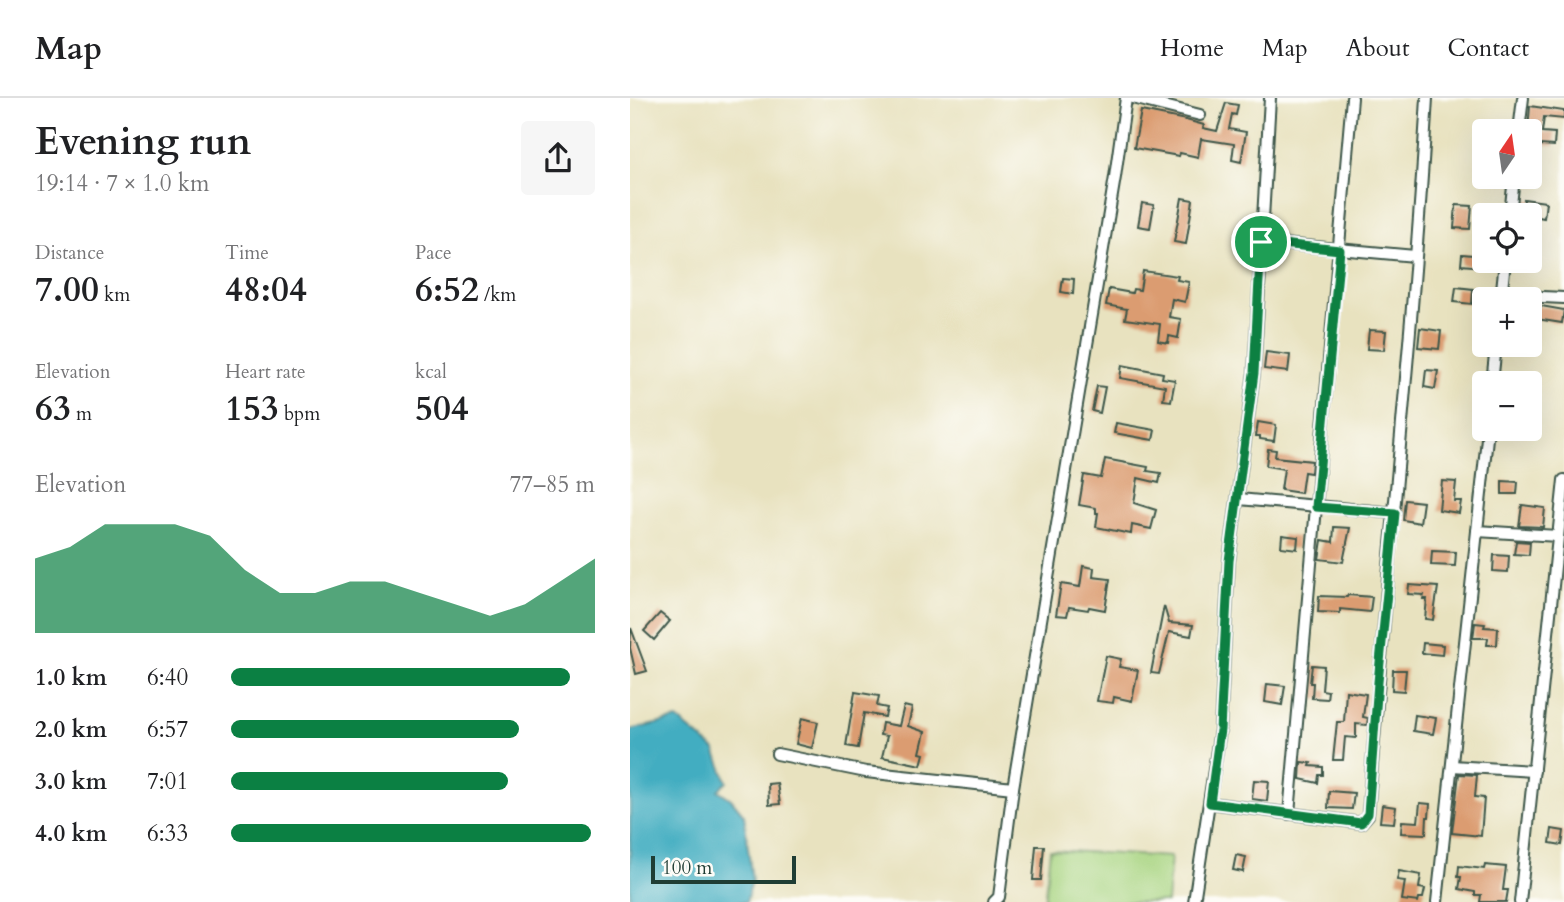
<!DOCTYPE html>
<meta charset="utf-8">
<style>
:root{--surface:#fff;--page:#f6f6f6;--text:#202124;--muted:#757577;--line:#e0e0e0;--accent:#0b8043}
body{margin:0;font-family:Cardo,serif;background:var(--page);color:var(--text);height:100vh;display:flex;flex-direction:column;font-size:26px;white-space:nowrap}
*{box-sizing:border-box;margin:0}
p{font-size:23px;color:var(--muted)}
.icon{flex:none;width:38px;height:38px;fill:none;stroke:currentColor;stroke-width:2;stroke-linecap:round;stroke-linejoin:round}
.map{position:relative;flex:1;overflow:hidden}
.details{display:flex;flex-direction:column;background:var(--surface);width:630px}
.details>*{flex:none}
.needle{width:46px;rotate:13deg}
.buttons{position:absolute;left:842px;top:21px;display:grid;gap:14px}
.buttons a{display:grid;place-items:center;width:70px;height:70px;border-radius:7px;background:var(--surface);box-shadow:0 7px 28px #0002;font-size:35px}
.scale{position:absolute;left:21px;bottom:18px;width:145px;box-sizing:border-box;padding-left:7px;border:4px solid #1f3d34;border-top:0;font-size:19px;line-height:24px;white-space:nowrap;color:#1f3d34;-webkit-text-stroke:5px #fdfcf7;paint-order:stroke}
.pin{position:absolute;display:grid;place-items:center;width:60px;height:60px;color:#fff;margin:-30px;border:4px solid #fff;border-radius:50%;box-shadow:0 2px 7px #0007}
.round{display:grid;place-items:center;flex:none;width:74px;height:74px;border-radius:7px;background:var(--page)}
.summary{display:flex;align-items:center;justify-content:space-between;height:119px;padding:0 35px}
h1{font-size:38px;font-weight:800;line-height:52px}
.stats{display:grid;grid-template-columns:repeat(3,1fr);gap:10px;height:119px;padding:7px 35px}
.stats div{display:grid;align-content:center}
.stats b{font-size:35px;font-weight:800}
.stats small{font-size:19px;font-weight:400}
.stats p{font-size:19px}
.chart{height:196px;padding:14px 35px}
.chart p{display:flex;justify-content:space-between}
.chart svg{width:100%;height:126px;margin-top:7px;fill:var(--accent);opacity:.7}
ul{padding:0 35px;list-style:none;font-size:23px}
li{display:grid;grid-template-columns:112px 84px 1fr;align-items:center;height:52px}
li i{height:18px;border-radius:9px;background:var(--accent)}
header{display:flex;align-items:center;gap:42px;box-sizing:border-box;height:98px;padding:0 35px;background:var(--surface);border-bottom:2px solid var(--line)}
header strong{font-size:33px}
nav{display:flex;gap:38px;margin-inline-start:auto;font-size:24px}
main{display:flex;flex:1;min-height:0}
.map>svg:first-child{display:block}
</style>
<header>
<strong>Map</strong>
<nav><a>Home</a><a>Map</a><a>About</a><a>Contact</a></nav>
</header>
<main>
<section class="details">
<div class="summary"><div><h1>Evening run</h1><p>19:14 · 7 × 1.0 km</p></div><a class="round"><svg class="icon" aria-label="share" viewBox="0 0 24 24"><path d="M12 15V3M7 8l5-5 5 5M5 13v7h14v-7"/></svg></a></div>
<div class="stats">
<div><p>Distance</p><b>7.00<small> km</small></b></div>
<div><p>Time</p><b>48:04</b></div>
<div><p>Pace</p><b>6:52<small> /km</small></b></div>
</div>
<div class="stats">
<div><p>Elevation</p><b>63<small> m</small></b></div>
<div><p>Heart rate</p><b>153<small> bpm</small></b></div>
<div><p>kcal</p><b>504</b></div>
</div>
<div class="chart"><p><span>Elevation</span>77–85 m</p>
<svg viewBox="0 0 160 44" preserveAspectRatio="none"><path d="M0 44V18L10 14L20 6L30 6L40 6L50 10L60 22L70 30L80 30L90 26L100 26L110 30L120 34L130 38L140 34L150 26L160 18V44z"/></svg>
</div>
<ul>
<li><b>1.0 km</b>6:40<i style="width:93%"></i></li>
<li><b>2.0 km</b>6:57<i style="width:79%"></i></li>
<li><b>3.0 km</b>7:01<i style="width:76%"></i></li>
<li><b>4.0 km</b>6:33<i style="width:99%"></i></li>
</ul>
</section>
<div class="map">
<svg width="934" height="804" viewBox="0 0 934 804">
<rect width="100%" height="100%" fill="#fdfcf7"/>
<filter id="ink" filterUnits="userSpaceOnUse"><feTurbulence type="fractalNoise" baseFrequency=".0143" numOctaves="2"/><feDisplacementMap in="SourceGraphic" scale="14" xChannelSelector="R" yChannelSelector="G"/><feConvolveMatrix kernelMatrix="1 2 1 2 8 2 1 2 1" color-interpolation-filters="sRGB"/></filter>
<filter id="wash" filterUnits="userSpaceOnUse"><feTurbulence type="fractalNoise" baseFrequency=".00686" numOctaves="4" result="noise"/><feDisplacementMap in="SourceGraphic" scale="28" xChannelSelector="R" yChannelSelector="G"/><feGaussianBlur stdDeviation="1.57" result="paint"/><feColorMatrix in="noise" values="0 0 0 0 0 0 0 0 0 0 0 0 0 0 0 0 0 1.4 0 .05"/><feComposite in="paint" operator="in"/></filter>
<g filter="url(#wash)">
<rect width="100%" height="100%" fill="#e8e2bf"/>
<!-- green -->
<polygon fill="#a7d480" stroke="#63885a" stroke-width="2" points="420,752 541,759 537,804 414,804"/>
<!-- water -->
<polygon fill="#42adc1" stroke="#30757a" stroke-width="2" points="47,621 85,652 97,684 88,692 101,701 114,717 122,783 116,804 0,804 0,632"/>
<g id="blocks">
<!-- building -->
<g fill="#db9c71">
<polygon points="596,5 608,7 606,17 602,16 599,31 616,34 611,64 602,62 604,46 571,41 568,59 550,55 549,58 504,50 511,13 556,22 574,27 573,30 587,33"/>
<polygon points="900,8 934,13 934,21 914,19 912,34 925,35 924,48 910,47 909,55 903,55 905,33 898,33"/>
<polygon points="552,100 563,102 556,146 544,144"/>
<polygon points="894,101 916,104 914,120 892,116"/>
<polygon points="512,105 524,107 520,130 508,128"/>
<polygon points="826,107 842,108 840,131 824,130"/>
<polygon points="832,156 854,158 854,169 831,167"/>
<polygon points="513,173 548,178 547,182 559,184 555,204 542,201 539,219 551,221 548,240 539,238 538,245 528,243 530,226 495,221 497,211 476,207 479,191 502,195 503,191 510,192"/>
<polygon points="433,180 444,181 443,196 431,194"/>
<polygon points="826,189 843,191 842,206 824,204"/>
<polygon points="900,206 934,212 932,225 900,220"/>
<polygon points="790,230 811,233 809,251 788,249"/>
<polygon points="739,232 756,233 754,252 737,251"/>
<polygon points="636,254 660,257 658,274 634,271"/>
<polygon points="492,267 533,275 532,280 545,282 541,303 533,302 535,288 490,280"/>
<polygon points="796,272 808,273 805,291 794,289"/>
<polygon points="467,288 475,289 470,315 462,313"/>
<polygon points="628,324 646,327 644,343 630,341 630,338 626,338"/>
<polygon points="486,325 525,332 523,342 484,335"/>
<polygon points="638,351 646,352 645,359 682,363 681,375 674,374 671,395 651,392 654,371 636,368"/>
<polygon points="475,361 518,369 517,373 531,375 529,385 508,380 504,405 526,412 521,431 502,427 501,436 466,429 468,415 466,415 466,410 449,407 454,377 471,380"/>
<polygon points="812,383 826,384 824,403 831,403 829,415 809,412"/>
<polygon points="872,383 888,384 887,396 872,396"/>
<polygon points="775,402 793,404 790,425 773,422"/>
<polygon points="892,407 915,410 913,429 889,428"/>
<polygon points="704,429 720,430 713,464 689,461 692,442 703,444"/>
<polygon points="652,437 668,439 667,451 651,449"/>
<polygon points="886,443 900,444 899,457 884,456"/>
<polygon points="802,453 826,454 825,468 801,467"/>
<polygon points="864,457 879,458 878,474 863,473"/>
<polygon points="453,468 464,470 463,479 480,481 475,512 459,509 458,512 439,509 437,518 426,517 431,486 450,489"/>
<polygon points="779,487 808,489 803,522 795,521 797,501 793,501 794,497 778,496"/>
<polygon points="718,497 742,499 740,514 710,511 710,515 688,514 689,498 717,499"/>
<polygon points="534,508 539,525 563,527 561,538 539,534 529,576 521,575"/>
<polygon points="30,515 40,523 24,542 14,533"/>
<polygon points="845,525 855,526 854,529 868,530 867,547 857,547 858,540 843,540"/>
<polygon points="1,530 17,573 6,576 0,550"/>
<polygon points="793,545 813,547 812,557 792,555"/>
<polygon points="476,558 491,561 489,569 508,572 502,603 484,599 483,605 467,603"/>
<polygon points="682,567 694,568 692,592 698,593 697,601 682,600 683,585 680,585"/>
<polygon points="763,572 776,572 774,593 762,592"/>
<polygon points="637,586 655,588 652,607 635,604"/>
<polygon points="716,593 736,596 733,619 738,620 737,627 726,626 726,640 715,639 713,662 703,662 707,624 714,624"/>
<polygon points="225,594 249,598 247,608 257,610 255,619 234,615 228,650 216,648"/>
<polygon points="274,608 282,610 278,628 295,634 290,655 294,656 291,667 252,659 257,638 250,637 252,625 269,628"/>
<polygon points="785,617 806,620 803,636 783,633"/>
<polygon points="172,620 188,624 182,650 166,646"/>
<polygon points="671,664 681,665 680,668 693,669 693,677 689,677 688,685 670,681"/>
<polygon points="829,676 847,677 845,699 854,700 851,738 822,735"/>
<polygon points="624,682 639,683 637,703 622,701"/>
<polygon points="147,685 150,706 139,707 138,686"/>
<polygon points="699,693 724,695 722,711 698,710"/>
<polygon points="790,705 800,706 799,719 797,719 796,736 771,735 772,723 788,724"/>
<polygon points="752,707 766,709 764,725 750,724"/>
<polygon points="922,731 934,733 932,747 920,745"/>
<polygon points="406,748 414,748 411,782 403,782"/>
<polygon points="606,757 616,759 613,774 603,772"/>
<polygon points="855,767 876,769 873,792 878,792 876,804 850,804 851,797 845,797 845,794 829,791 831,779 828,779 829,768 854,771"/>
<polygon points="769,773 791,777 789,790 795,791 793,800 789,800 788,804 772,802 775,783 767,782"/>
</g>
</g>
</g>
<g filter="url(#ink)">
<use href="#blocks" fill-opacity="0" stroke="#3d5649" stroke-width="2"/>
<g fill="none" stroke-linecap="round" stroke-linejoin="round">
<!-- minor casing -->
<g stroke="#3d5649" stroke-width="14">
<g id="minor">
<polyline points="502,0 570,17"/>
<polyline points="889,33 893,0"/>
<polyline points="880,117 884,79"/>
<polyline points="631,144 785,158"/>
<polyline points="872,197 934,200"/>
<polyline points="871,201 875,163"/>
<polyline points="862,285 866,247"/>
<polyline points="609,401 765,415"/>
<polyline points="847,433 928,438"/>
<polyline points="147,656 236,674 383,690"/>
<polyline points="822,668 904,673"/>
<path d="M580,705L731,725L738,717C756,478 783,239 797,0"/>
<polyline points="659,716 722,0"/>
<polyline points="364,804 369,799 383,690 485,79 496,0"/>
<polyline points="564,804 590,632 599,463 624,275 640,0"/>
<polyline points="807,804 858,331"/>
<polyline points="890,804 934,382"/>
</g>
</g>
<!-- minor -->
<use href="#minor" stroke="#fff" stroke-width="10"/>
</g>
</g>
<g fill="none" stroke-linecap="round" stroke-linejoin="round" filter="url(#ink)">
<!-- route casing -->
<g stroke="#fff" stroke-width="14">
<polygon id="route" points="631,144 710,152 686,409 765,415 748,584 738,716 731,725 580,705 590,632 599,463 624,275"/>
</g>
<!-- route -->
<use href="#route" stroke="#0b8043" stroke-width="9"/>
</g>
</svg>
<div class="buttons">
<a><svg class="needle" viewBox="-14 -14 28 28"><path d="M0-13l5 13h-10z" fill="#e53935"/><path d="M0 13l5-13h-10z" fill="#757577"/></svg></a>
<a><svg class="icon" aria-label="locate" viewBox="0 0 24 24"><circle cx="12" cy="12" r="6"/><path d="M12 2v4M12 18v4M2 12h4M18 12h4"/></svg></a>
<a>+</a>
<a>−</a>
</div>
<div class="scale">100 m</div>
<div class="pin" style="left:631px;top:144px;background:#1e9e55"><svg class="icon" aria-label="arrive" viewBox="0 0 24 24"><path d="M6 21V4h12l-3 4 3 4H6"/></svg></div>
</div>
</main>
